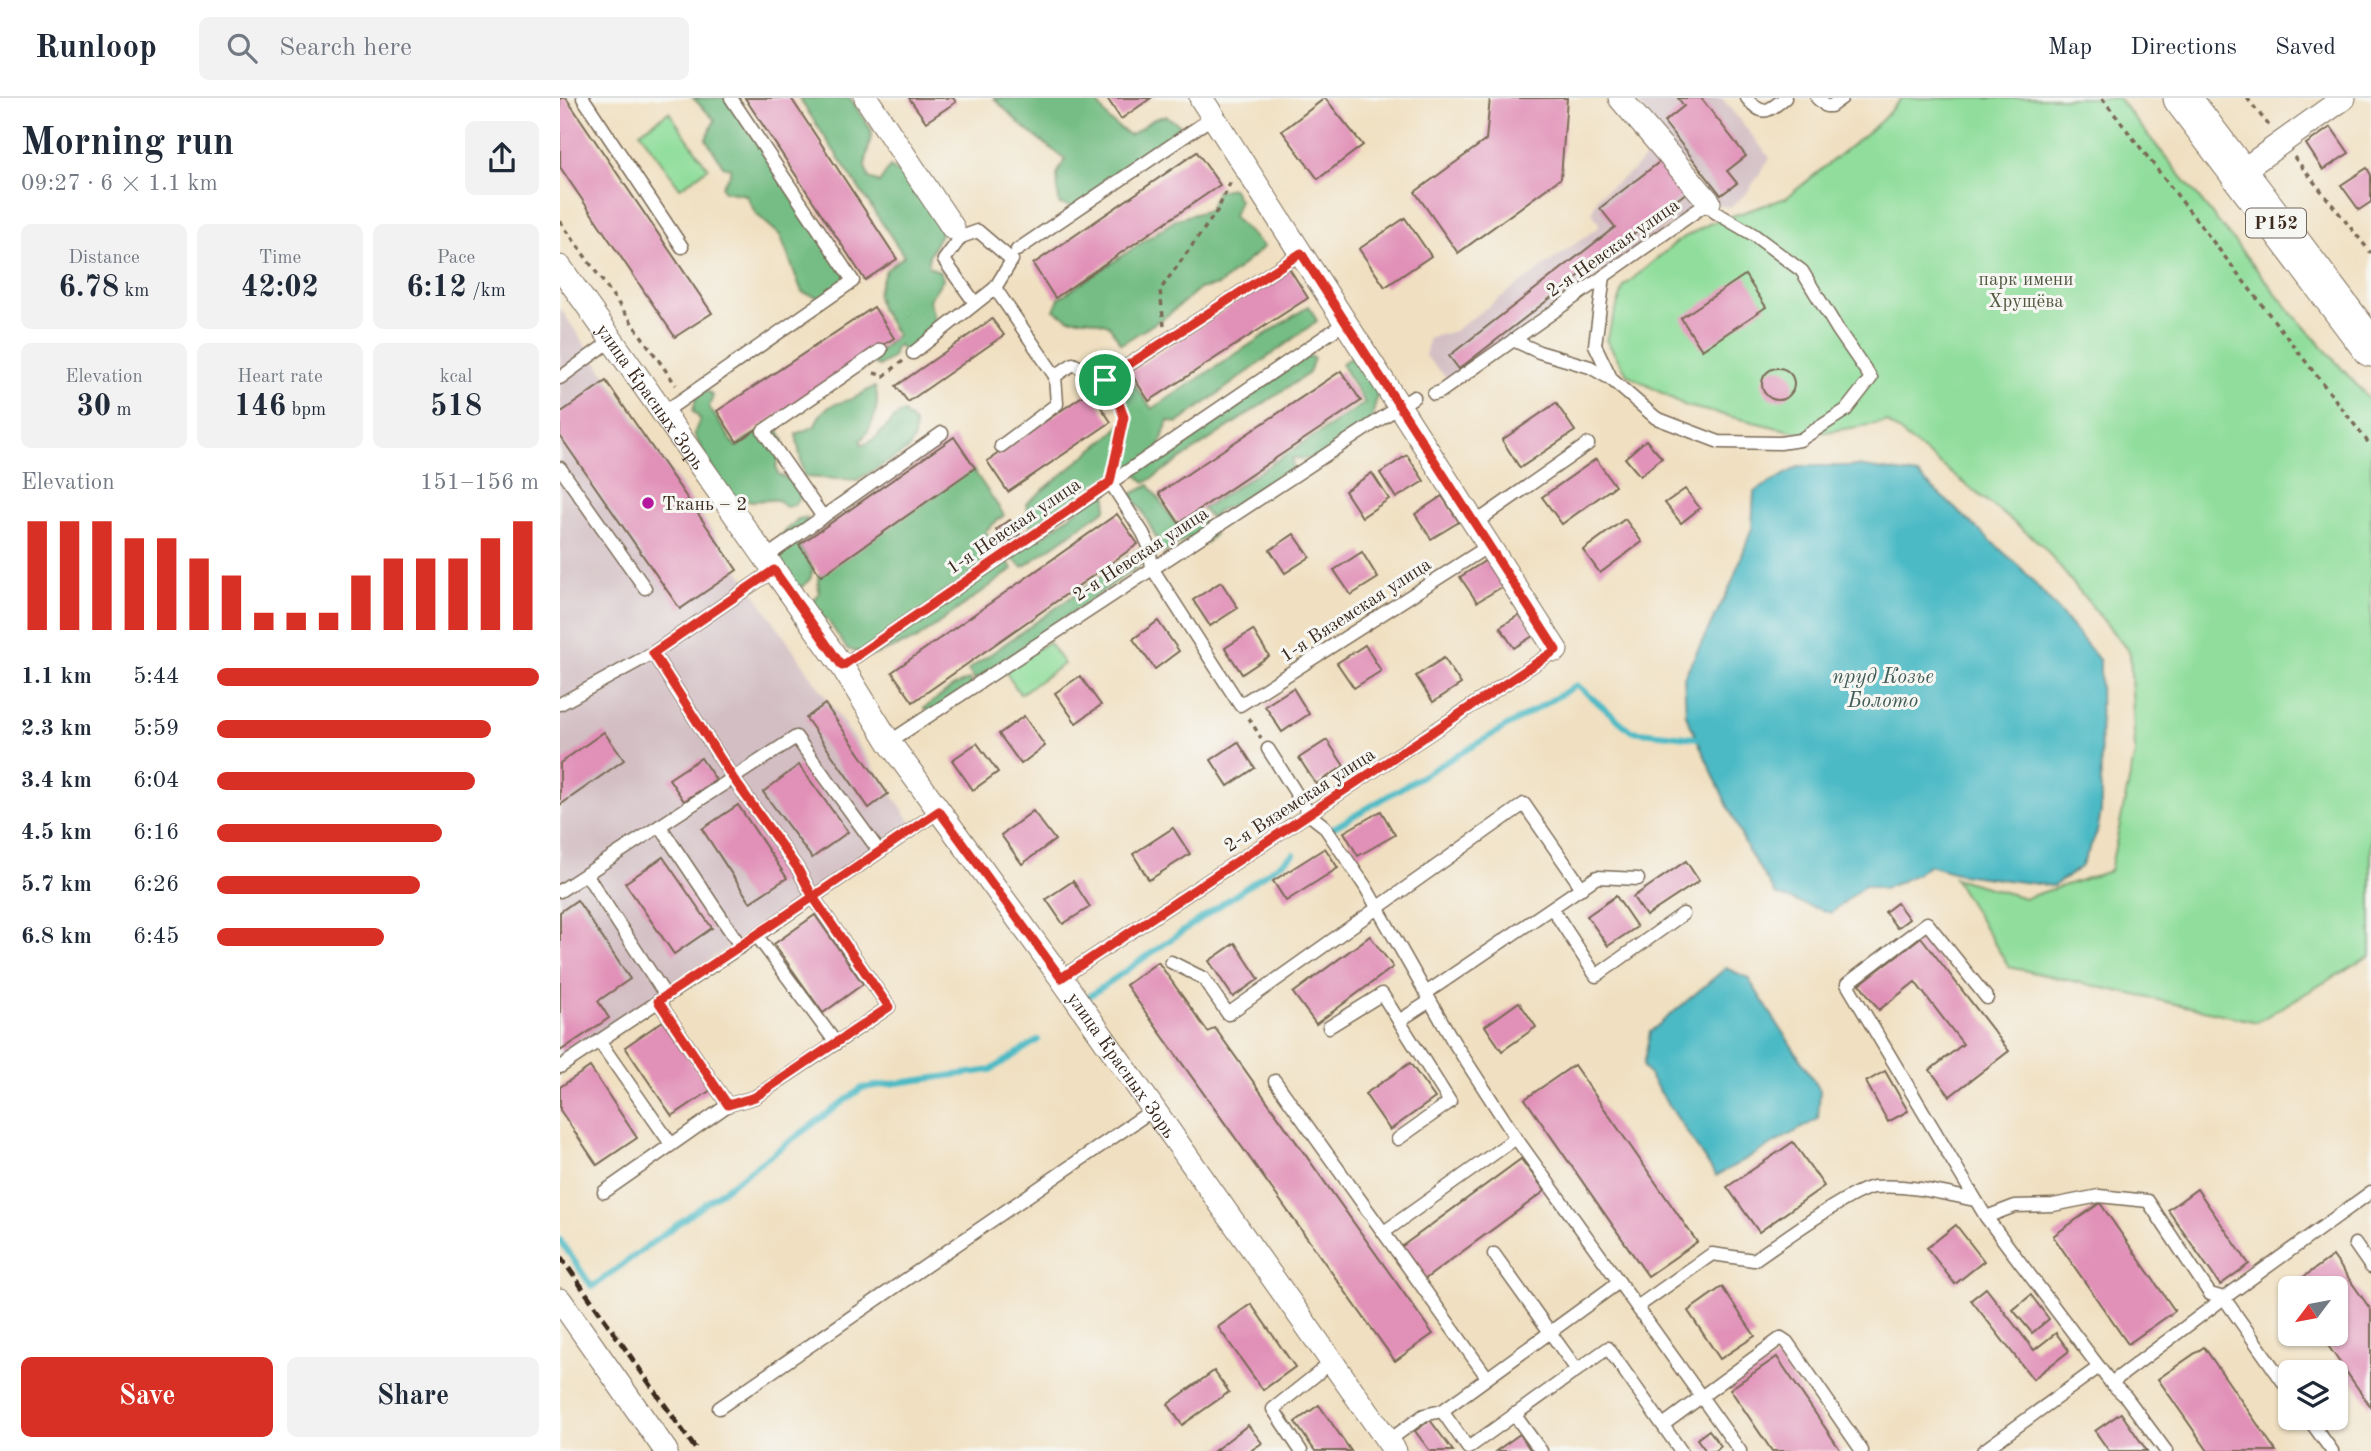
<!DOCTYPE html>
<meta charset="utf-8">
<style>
:root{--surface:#fff;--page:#f2f2f3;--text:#1f2937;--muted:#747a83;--line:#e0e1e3;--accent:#d93025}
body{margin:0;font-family:"Old Standard TT",serif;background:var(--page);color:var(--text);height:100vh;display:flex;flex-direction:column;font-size:26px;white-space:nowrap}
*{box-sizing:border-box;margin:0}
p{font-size:23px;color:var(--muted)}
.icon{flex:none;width:38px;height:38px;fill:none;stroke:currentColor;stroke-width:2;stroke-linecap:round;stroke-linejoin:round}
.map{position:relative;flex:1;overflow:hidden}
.drawer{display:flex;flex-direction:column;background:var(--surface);width:560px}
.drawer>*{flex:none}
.needle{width:46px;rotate:238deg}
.buttons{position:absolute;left:1718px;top:1178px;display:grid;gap:14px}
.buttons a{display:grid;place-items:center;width:70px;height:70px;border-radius:10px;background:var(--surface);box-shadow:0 2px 5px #0004;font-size:35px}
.pin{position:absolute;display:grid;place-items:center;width:60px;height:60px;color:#fff;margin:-30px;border:4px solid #fff;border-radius:50%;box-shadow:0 2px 7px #0007}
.round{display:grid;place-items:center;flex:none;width:74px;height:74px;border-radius:10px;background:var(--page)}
.headline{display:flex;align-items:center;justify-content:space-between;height:119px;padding:0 21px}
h1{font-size:38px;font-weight:700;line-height:52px}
.figures{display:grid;grid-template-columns:repeat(3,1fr);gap:10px;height:119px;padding:7px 21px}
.figures div{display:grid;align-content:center;border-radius:10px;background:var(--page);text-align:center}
.figures b{font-size:30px;font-weight:700}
.figures small{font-size:19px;font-weight:400}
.figures p{font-size:19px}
.chart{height:196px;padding:14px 21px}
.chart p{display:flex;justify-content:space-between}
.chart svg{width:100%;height:126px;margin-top:7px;stroke:var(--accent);stroke-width:6}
.primary-button{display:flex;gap:14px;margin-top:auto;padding:14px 21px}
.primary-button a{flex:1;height:80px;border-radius:10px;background:var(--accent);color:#fff;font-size:28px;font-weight:700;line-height:80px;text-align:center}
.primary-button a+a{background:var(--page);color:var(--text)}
ul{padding:0 21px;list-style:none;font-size:23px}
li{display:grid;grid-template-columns:112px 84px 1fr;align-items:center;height:52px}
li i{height:18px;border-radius:9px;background:var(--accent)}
header{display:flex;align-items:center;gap:42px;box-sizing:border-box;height:98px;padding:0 35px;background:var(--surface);border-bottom:2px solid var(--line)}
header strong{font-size:33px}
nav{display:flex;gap:38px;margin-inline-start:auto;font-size:24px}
.search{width:490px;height:63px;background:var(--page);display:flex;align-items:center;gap:18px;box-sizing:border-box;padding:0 24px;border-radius:10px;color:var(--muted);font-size:26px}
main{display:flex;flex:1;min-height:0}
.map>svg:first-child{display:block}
</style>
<header>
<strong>Runloop</strong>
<div class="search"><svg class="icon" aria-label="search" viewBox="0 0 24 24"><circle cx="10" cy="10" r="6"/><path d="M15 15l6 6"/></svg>Search here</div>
<nav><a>Map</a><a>Directions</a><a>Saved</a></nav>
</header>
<main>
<section class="drawer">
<div class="headline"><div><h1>Morning run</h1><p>09:27 · 6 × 1.1 km</p></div><a class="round"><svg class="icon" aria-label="share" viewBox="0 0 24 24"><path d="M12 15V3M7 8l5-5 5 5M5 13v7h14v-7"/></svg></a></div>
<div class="figures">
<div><p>Distance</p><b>6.78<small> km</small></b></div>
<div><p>Time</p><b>42:02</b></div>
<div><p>Pace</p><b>6:12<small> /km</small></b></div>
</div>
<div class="figures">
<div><p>Elevation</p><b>30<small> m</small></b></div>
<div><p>Heart rate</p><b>146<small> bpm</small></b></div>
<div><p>kcal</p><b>518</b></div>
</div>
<div class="chart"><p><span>Elevation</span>151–156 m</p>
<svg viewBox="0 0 160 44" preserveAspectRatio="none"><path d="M5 44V6M15 44V6M25 44V6M35 44V12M45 44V12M55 44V19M65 44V25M75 44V38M85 44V38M95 44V38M105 44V25M115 44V19M125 44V19M135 44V19M145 44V12M155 44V6"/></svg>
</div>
<ul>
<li><b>1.1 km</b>5:44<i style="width:100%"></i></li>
<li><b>2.3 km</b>5:59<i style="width:85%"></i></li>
<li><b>3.4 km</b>6:04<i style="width:80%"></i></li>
<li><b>4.5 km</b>6:16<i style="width:70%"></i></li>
<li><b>5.7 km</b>6:26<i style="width:63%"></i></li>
<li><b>6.8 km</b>6:45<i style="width:52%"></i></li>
</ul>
<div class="primary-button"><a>Save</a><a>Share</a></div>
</section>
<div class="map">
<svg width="1811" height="1353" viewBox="0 0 1811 1353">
<rect width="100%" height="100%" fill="#f6f6f2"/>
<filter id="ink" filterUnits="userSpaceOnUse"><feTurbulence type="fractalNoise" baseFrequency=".0143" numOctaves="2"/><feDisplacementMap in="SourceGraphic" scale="14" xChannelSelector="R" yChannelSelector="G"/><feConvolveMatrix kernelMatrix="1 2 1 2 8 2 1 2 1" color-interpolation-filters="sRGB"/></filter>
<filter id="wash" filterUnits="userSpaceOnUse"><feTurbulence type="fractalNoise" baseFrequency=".00686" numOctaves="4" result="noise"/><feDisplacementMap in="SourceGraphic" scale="28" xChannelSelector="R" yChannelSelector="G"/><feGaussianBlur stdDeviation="1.57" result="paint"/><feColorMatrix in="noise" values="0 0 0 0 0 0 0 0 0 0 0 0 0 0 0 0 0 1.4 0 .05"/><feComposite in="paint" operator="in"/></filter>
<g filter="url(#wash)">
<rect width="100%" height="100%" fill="#f0e0c1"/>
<!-- industrial -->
<g fill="#d2bec3">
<polygon points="1074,0 1162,0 1210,60 1187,95 1171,109 1156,107"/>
<polygon points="1097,48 1144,104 890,283 865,258 869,240 894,233 1040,128 1032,114 1038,98 1071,74"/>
<polygon points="0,210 351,724 0,964"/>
</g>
<!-- green -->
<g fill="#91de9c" stroke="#66845d" stroke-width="2">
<polygon points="1342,0 1558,0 1732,215 1811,303 1811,857 1697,924 1449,869 1394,780 1465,800 1550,773 1575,655 1570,555 1481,446 1327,324 1248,337 1126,308 1068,277 1046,242 1064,188 1119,142 1151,125 1226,100 1320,24"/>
<polygon points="109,14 148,70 120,90 80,34"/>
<polygon points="488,544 504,566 460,596 445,573"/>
</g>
<!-- forest -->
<g fill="#74bd84" stroke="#587451" stroke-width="2">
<polygon points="133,0 169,0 293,183 263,201 242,194 220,137 196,116 186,97 163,93 162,88 170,76 170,70 163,68 146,41 155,22"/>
<path d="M239,0H290L312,33L305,68L309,80L319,85L330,69C357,85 369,107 382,134L369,157L368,168L380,174L383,181L369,202L376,227L346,256L339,247L335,250L333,259L319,268L309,263L337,237L320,210L317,195L326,172L344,158Z"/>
<path d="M434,0H534L549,22L569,37C587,30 583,22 606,18L620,27L614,36L561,81L515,109L499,106L497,77L505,61L463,29Z"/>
<polygon points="672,90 679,102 673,119 704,149 659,187 639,191 608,217 561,246 549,227 529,221 510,221 494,212 499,200 617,121 649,112 657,93"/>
<polygon points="749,208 757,223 618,325 608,323 600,347 610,353 625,338 645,331 739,255 754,260 749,275 585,385 568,367 472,435 466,406 553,335 568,319 553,284 567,276 592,311"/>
<polygon points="800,253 818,294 811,324 781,349 777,362 732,360 733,373 674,407 659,412 651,420 642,411 805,305 781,266"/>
<path d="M315,289C321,306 313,329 301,342L302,347C319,343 328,323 343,314L355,326L354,340L349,351L297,382L244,379L236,336L255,328C262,306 276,307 294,300C302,297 307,291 315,289Z"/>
<path d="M144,293L149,294L153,298L149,309L176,349C189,337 201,333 219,332L224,343L216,368L218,376L238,386L242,397L234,407L226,409L218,402C207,401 189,405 179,401C161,393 143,353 134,336L140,321L133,313L136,300Z"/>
<polygon points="412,370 444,417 425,433 453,471 357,541 311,558 287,551 267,521 260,518 252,507 259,495 258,478"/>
<polygon points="589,387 616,426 637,416 655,436 646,445 628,448 631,438 604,455 582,412 570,397"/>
<polygon points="542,393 547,399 546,411 463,469 451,460 454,447 468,440 480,441"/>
<polygon points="247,420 245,429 234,438 253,471 250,481 242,489 236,486 219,465 220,439 238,421"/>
<polygon points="581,450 589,461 415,582 408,572"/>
<polygon points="410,581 412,588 371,616 364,610 394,588"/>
</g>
<!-- water -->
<g fill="#4cbac5" stroke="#447272" stroke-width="2">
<polygon points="1240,368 1297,368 1358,377 1462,471 1509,525 1540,563 1541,714 1537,734 1521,769 1493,788 1400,776 1368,767 1357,776 1324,791 1305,787 1271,815 1216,797 1188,752 1126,617 1124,579 1172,485 1192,430 1194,394"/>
<polygon points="1166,870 1188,880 1260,992 1258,1021 1156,1078 1083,968 1090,934"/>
</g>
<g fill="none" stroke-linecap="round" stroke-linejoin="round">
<!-- stream -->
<g stroke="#4cbac5" stroke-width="6">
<polyline points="773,730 1017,587 1071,633 1136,640"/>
<polyline points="528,899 734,756"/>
<polyline points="0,1142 32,1189 302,990 431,972 478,942"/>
</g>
</g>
<g id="blocks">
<!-- building -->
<g fill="#e190b7">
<polygon points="0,0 6,0 152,215 115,239 0,69"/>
<polygon points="185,0 231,0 337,161 305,182"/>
<polygon points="349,0 393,0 396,4 366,24"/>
<polygon points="547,0 591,0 561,21"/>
<polygon points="765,0 803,47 758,81 722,33"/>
<polygon points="930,0 1007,0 1001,80 898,155 855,94 926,42"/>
<polygon points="1118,0 1141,0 1186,58 1167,73 1177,85 1161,97 1104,24 1124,8"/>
<polygon points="1771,29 1789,55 1763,72 1746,46"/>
<polygon points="637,54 660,87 495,200 473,166"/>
<polygon points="1102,62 1127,94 899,271 889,258 1055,129 1040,110"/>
<polygon points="1807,70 1811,77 1811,104 1799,112 1781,87"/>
<polygon points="845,120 871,158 825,189 799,151"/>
<polygon points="729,170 748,200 589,303 570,274"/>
<polygon points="1185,177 1206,209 1142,252 1121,220"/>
<polygon points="314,209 334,240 177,344 157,313"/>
<polygon points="432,221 444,237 348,304 336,288"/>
<circle cx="1218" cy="286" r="16"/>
<polygon points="781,273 801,303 619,425 599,395"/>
<polygon points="46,283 177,472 120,511 0,338 0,315"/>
<polygon points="530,293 551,324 448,394 427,363"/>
<polygon points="996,305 1015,333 960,370 942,342"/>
<polygon points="394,339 415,370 261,478 239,447"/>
<polygon points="1086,342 1102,360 1080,378 1065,360"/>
<polygon points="847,357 864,383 836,400 820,375"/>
<polygon points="1036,361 1055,388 1002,426 982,399"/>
<polygon points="812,375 829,401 802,419 785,393"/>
<polygon points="1125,391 1140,410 1121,425 1105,405"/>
<polygon points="882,398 899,424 871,441 855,416"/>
<polygon points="557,416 578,446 353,604 332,574"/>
<polygon points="1065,421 1082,444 1040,475 1023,452"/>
<polygon points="450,422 460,436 446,446 436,432"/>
<polygon points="734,436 750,459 725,475 710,452"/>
<polygon points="802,454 818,480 791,497 774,472"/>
<polygon points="928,461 945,487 917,504 900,479"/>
<polygon points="661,484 678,510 650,528 633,502"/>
<polygon points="962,515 976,536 954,550 940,529"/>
<polygon points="598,523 619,553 595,571 573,541"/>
<polygon points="693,532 709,558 682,576 665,550"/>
<polygon points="805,547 821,573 794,590 777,565"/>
<polygon points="884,560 901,586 873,604 856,578"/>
<polygon points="520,578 541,607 516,625 495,595"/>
<polygon points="733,590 749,616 722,634 705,608"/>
<polygon points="265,606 328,696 309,710 246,620"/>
<polygon points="464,618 485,648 461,666 439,636"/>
<polygon points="44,634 64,662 0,707 0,665"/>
<polygon points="767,642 784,668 756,686 739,660"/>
<polygon points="678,644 695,670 668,688 651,662"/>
<polygon points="417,645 438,674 413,692 392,662"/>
<polygon points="141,660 156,682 124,703 109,681"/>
<polygon points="239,667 288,734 252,760 203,694"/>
<polygon points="178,707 227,780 190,804 142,731"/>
<polygon points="473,713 495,742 462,766 441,737"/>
<polygon points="821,713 835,737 798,758 784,734"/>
<polygon points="613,730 630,756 589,782 573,756"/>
<polygon points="765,750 778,770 726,803 713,783"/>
<polygon points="103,759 152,830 114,856 65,785"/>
<polygon points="1126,763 1139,783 1086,818 1073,799"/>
<polygon points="513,783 530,809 503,826 486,801"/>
<polygon points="1056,798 1077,829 1048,848 1027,818"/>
<polygon points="17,802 70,881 38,903 49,920 0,953 0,814"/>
<polygon points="1337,805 1349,821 1337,830 1325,814"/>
<polygon points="255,817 303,886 263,915 214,846"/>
<polygon points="810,838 833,869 756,926 733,895"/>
<polygon points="1361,839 1449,953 1390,998 1370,972 1403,946 1355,884 1319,912 1300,886"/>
<polygon points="675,845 699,881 673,899 649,863"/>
<polygon points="598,864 648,934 655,930 873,1236 835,1263 566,887"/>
<polygon points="959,904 976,929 942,953 925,928"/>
<polygon points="103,923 151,992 112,1018 65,949"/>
<polygon points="850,965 875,1000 830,1032 805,996"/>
<polygon points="1014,967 1137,1144 1088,1178 965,1001"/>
<polygon points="30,969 77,1040 37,1067 0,1012 0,989"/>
<polygon points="1325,973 1348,1013 1328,1024 1306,984"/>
<polygon points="1233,1044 1264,1088 1199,1134 1167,1089"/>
<polygon points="961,1061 985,1093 865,1181 841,1149"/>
<polygon points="1637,1091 1689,1166 1660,1187 1608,1112"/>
<polygon points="1540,1105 1615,1213 1568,1246 1493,1138"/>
<polygon points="1396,1127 1424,1163 1395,1186 1367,1150"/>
<polygon points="1773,1158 1811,1212 1811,1309 1760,1236 1776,1236 1776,1190 1728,1190"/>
<polygon points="1162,1189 1195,1238 1160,1261 1128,1213"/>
<polygon points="1426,1190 1474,1252 1496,1235 1509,1253 1473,1281 1411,1202"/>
<polygon points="1471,1197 1489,1221 1472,1235 1453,1212"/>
<polygon points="691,1206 735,1269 703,1292 658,1229"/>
<polygon points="1644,1249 1716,1353 1648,1353 1598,1281"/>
<polygon points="1217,1259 1281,1353 1212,1353 1170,1291"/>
<polygon points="654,1273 669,1294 622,1327 608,1306"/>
<polygon points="759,1307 791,1353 755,1353 735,1324"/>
<polygon points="1561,1315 1587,1353 1549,1353 1535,1333"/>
<polygon points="870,1322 893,1353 870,1353 855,1333"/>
<polygon points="688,1327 702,1345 690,1353 654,1353"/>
<polygon points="1149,1332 1161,1348 1154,1353 1146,1353 1137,1341"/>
<polygon points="960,1336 971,1353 936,1353"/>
</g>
</g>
</g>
<g filter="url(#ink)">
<use href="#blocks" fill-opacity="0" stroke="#7a6a57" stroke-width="2"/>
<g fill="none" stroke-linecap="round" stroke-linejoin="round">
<!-- service casing -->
<g stroke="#7a6a57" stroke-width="15">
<g id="service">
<polyline points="23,0 122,149"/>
<path d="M1187,0C1203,20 1208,13 1225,0"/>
<polyline points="1257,0 1266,8 1271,8 1282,0"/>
<polyline points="393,130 401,139 418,133 452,162 435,190 495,278"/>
<polyline points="401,139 384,162 415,205"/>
<polyline points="457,152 653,19"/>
<polyline points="1044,178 1035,247 1050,278"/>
<polyline points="353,255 435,190"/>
<polyline points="0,280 52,242"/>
<polyline points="874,296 880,294 1149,104 1155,114 1194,137 1242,173 1278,232 1311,280 1286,312 1240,342 1220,345 1159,344 1096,320 1051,281 1030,269 979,254 953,242"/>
<polyline points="103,315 293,183 171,0"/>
<polyline points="441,348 497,306 495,278 513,266 545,282 741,155"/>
<polyline points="0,370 85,490"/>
<polyline points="550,384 583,435 589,448 592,470 680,607 930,447"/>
<polyline points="263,419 203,333 321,252"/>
<polyline points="915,425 1028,346"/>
<polyline points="206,459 382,335"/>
<polyline points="93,555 173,680 238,771 253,799 329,909 276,945"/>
<polyline points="282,568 786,224"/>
<polyline points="0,606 93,555 214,472"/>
<polyline points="329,644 854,299"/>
<polyline points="708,651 750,717 764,728 805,788 893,943 956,1040 1180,1353"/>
<polyline points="100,728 181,849"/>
<polyline points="26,776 106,898"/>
<polyline points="0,793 236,639 319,753"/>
<polyline points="992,810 1036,878 1123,816"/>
<polyline points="611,864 643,880 668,916 964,706 1022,790"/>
<polyline points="501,880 996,552"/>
<polyline points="866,895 1037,779 1078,781"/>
<polyline points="839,923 870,903"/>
<polyline points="769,929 822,896 890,1004 838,1041"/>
<polyline points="39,943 111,1046"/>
<polyline points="0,969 174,853 379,713"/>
<polyline points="715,983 927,1279"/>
<polyline points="168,1007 195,999 276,945 197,838"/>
<polyline points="44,1094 168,1007 98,903"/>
<polyline points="1426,1119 1287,886 1367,825 1427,900"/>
<polyline points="824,1134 956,1040"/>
<polyline points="1795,1146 1811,1169"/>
<polyline points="934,1156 1017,1272"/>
<polyline points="1059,1184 882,1313 908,1350 1048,1250 1121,1353"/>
<path d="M1077,1209L1152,1156L1194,1162C1216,1147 1292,1091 1314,1089C1348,1086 1382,1095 1415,1102"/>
<polyline points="1551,1285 1664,1200 1811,1094"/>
<polyline points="159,1310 594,1011"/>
<polyline points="954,1316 981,1353"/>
<polyline points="1748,1320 1772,1353"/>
<polyline points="1103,1327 1221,1240 1227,1244 1302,1353"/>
<polyline points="828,1343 864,1317 882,1313"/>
<polyline points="741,1353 713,1311 772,1264"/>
<polyline points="1423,1353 1539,1269"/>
<polyline points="1606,1353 1566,1299 1551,1285 1426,1119 1455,1108 1493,1107 1539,1098 1588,1103 1650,1196 1664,1200 1731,1295"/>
</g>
</g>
<!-- minor casing -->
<g stroke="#7a6a57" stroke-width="25">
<g id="minor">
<polyline points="306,0 393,130"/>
<polyline points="641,0 996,552"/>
<polyline points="1060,0 1149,104"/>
<polyline points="1679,75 1784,0"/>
<path id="s1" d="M0,169L282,568L329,644L501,880L835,1353"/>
<polyline points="0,1202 106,1353"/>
</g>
</g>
<!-- primary casing -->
<g stroke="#7a6a57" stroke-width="39">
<polyline id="primary" points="1622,0 1811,250"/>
</g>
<!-- path -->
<g stroke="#7a6a57" stroke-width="3.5" stroke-dasharray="5 5" stroke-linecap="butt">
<polyline points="1542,0 1811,348"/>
<polyline points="1687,0 1710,29"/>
<polyline points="1734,59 1811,155"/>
<polyline points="0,123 116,287"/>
<polyline points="604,228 600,192 657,113 671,83"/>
<polyline points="314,275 324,278 343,263"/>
<polyline points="552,293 564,319 555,362"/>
<polyline points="689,620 701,640"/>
</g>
<!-- service -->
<use href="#service" stroke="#fff" stroke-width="12"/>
<!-- minor -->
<use href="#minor" stroke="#fff" stroke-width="23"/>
<!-- primary -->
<use href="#primary" stroke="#fff" stroke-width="37"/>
<!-- rail -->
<polyline stroke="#3b2a1e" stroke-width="5" stroke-dasharray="10 5" stroke-linecap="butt" points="0,1158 137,1353"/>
</g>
</g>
<g fill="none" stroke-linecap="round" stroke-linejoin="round" filter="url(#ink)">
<!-- route casing -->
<g stroke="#fff" stroke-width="14">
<polyline id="route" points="545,282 558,303 564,319 550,384 282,568 214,472 93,555 173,680 238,771 253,799 98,903 168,1007 195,999 329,909 253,799 379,713 501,880 996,552 741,155 545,282"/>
</g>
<!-- route -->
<use href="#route" stroke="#d93025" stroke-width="9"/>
</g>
<!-- markers -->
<circle fill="#b5179e" stroke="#f6f6f2" stroke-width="2.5" cx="88" cy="405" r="7"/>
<g text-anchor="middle" stroke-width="6" stroke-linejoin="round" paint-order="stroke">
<!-- shield labels -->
<rect fill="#f6f6f2" stroke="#73675e" stroke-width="2" x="1686" y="110.5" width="60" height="29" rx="5"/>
<g font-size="18" font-weight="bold" fill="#3b2a1e">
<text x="1716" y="131">Р152</text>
</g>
<!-- street labels -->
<g font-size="19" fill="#3b2a1e" stroke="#f6f6f2">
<text transform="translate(1052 149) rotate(-35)" y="7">2-я Невская улица</text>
<text dy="7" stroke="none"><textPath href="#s1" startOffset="158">улица Красных Зорь</textPath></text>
<text transform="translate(453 427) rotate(-34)" y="7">1-я Невская улица</text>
<text transform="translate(580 455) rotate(-33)" y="7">2-я Невская улица</text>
<text transform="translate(795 511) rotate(-33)" y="7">1-я Вяземская улица</text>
<text transform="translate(739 701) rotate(-33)" y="7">2-я Вяземская улица</text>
<text dy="7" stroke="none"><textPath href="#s1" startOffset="976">улица Красных Зорь</textPath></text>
</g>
<!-- park labels -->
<g font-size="19" fill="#50573e" stroke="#f6f6f2">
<text x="1466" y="187">парк имени<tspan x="1466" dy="22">Хрущёва</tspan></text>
</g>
<!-- poi labels -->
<g font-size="19" fill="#3b2a1e" stroke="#f6f6f2" text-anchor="start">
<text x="102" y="412">Ткань – 2</text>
</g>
<!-- water labels -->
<g font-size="21" font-style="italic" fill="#415c58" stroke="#f6f6f2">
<text x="1323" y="585">пруд Козье<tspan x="1323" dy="24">Болото</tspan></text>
</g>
</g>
</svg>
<div class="buttons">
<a><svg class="needle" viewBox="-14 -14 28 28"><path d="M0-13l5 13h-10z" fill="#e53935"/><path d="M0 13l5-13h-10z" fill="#747a83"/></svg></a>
<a><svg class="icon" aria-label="layers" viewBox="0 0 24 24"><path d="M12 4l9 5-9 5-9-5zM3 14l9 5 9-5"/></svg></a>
</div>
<div class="pin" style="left:545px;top:282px;background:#1e9e55"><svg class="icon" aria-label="arrive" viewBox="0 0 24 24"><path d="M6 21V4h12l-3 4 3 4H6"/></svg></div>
</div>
</main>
